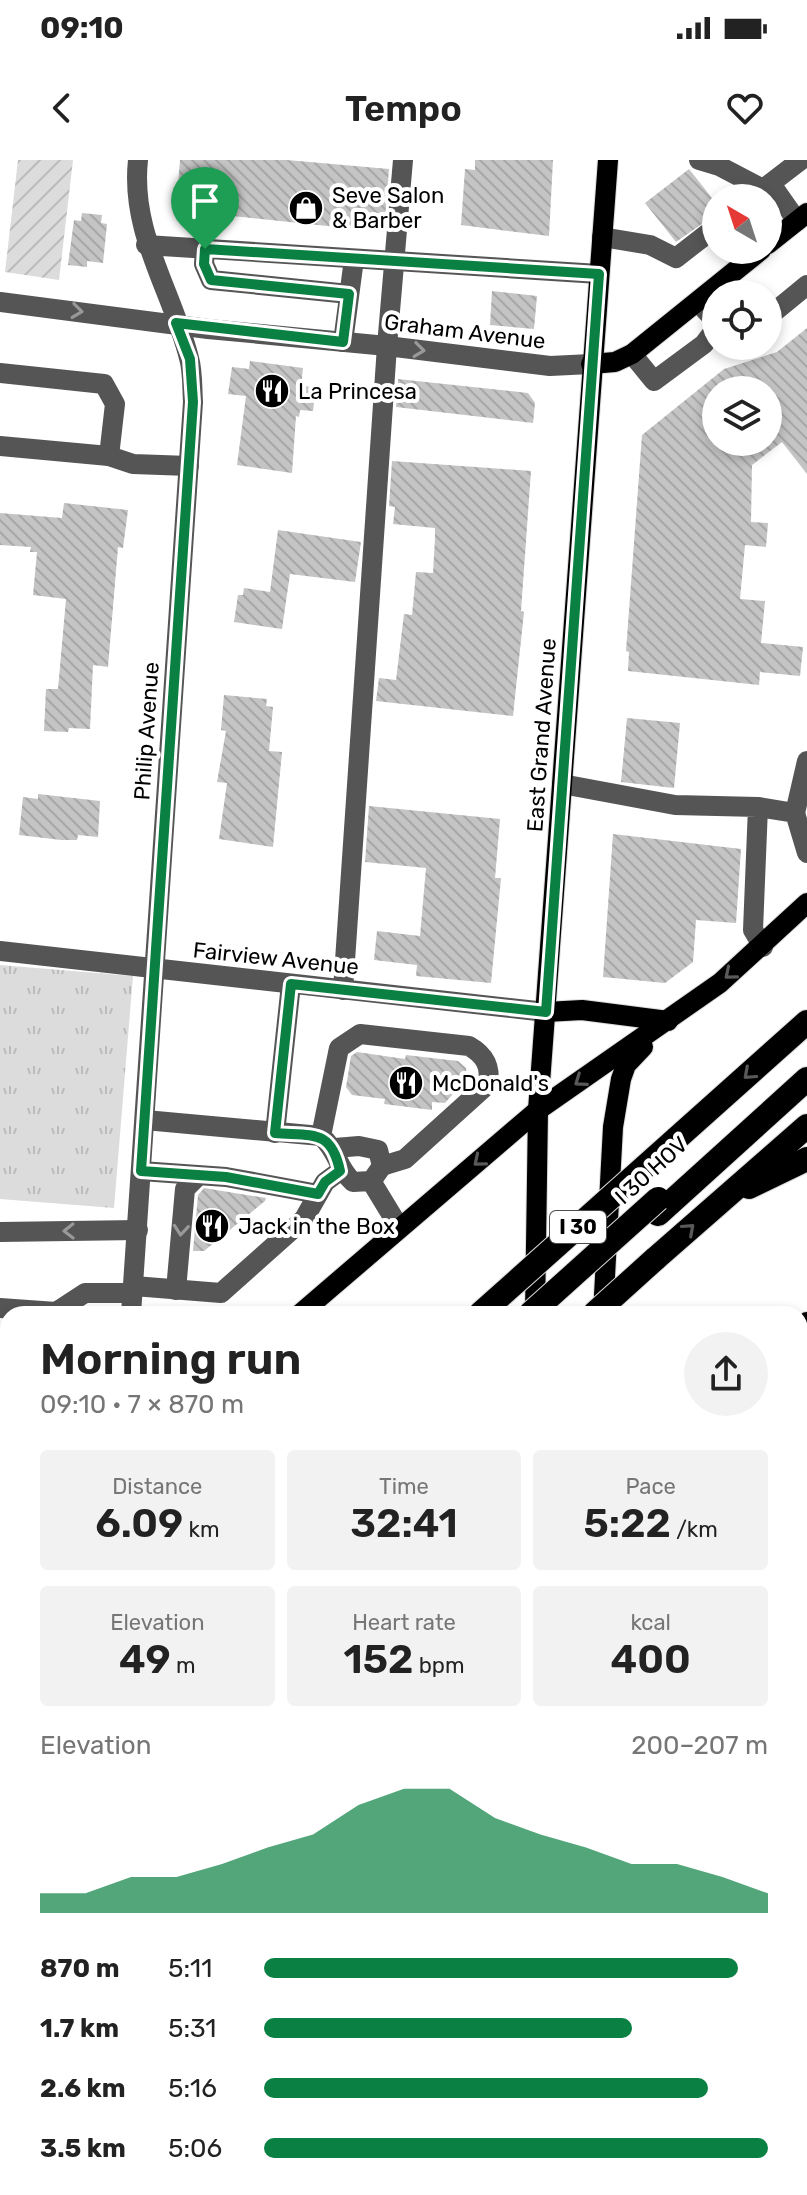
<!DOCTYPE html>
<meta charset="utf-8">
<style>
:root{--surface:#fff;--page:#f2f2f2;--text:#222;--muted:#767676;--accent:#0b8043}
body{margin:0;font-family:Rubik,sans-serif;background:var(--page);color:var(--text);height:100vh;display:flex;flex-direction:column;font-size:30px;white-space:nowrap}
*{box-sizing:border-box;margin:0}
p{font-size:26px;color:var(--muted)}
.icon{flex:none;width:44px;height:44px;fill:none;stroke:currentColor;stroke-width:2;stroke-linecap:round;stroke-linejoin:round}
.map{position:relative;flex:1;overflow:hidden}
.drawer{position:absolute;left:0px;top:1146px;width:808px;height:890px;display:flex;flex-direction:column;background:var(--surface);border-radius:24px 24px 0 0;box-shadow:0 4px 12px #0003}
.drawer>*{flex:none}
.needle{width:52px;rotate:321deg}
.fabs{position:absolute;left:702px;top:24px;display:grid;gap:16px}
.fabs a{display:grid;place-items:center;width:80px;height:80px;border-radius:50%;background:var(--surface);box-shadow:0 4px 12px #0003;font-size:40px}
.pin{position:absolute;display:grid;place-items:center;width:68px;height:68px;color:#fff;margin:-82px -34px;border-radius:50% 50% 50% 0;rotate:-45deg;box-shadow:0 0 8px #0007}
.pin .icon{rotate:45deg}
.round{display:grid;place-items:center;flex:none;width:84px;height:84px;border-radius:42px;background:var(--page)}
.head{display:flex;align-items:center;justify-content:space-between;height:136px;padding:0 40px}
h1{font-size:44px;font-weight:600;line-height:60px}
.stats{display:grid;grid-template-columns:repeat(3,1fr);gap:12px;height:136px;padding:8px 40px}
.stats div{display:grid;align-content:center;border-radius:8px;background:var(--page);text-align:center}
.stats b{font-size:40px;font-weight:600}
.stats small{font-size:22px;font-weight:400}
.stats p{font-size:22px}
.chart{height:224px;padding:16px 40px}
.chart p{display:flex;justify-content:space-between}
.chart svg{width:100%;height:144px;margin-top:8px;fill:var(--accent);opacity:.7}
ul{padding:0 40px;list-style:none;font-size:26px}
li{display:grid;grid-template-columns:128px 96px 1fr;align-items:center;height:60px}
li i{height:20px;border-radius:10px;background:var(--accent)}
.status{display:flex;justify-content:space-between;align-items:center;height:56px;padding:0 40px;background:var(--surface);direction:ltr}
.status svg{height:22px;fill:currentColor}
header{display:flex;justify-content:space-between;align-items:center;height:104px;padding:0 40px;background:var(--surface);font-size:36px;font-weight:600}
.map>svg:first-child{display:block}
</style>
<div class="status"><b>09:10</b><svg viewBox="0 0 49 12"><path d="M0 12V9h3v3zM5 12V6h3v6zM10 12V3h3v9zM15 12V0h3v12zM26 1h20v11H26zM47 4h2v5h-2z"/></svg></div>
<header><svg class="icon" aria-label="back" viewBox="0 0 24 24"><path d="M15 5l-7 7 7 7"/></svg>Tempo<svg class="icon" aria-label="heart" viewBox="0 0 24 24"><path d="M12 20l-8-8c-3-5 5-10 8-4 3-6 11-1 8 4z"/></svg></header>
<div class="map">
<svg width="807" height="2035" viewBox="0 0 807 2035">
<defs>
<pattern id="grass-tufts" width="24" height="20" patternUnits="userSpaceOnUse" patternTransform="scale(2)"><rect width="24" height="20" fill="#dcdcdc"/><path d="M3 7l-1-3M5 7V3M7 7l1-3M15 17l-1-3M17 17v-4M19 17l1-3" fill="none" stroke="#bbb"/></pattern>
<pattern id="garden-furrows" width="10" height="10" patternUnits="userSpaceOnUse" patternTransform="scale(2)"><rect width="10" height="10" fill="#dcdcdc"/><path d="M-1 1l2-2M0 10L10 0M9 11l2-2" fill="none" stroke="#bbb"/></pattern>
<pattern id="building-back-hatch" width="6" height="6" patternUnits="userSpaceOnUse" patternTransform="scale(2)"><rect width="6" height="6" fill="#c4c4c4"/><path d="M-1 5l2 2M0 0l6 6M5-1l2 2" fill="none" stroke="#a7a7a7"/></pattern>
</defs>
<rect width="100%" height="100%" fill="#fff"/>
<!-- grass -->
<polygon fill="url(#grass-tufts)" points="0,805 133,816 114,1048 0,1039"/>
<!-- garden -->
<polygon fill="url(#garden-furrows)" points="18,0 73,0 59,120 5,112"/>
<!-- building -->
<g fill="url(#building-back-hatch)" fill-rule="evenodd">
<polygon points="180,0 287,0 389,9 384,72 176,50"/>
<polygon points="475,0 553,0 549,76 461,65 465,9 475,10"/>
<polygon points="689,9 716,43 716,54 676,82 645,43"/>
<polygon points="82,53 102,55 101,63 107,64 103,103 87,101 87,107 68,105 74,60 81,61"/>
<polygon points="492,131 537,136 534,169 490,165"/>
<path d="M807,168V314L782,282L752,305L751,362L768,363L766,387L745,385L740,439L765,441L761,483L803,487L800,516L760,512L759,525L628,511L629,492L626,491L642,275L724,209L777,192ZM716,230H768V282H716Z"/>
<polygon points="250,201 303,208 301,226 316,227 313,251 300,250 299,257 296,256 292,313 237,305 246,236 228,234 232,207 249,209"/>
<polygon points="398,219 528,233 535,243 533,263 396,247"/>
<polygon points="392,301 531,311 521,451 524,452 513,556 376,541 379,518 396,520 404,454 412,455 416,412 433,413 435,378 435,368 393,364 395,347 389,346"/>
<polygon points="64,343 128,350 123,388 118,387 108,507 93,505 90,569 69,568 68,572 44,571 46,529 58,529 66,439 33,435 37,392 30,392 31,387 0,385 0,353 62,358"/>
<polygon points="278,370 361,382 355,422 290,414 282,469 234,462 238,435 243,435 244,428 270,432"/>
<polygon points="224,535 267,539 266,546 273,547 269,591 282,592 273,687 219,679 227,623 217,622 226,571 221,570"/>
<polygon points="627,558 680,563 674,628 621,622"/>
<polygon points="38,634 100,641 98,677 78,675 77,680 61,680 19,675 23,637 38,639"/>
<polygon points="369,646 500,659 495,718 501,718 491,823 416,816 417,805 374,800 377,771 420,776 426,708 365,702"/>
<polygon points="613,674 741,689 736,763 696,760 693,802 665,823 603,817"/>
<polygon points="357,892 405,899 406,895 458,901 466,908 467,918 445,943 432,942 432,950 384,944 385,939 352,935 346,927 351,896"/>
<polygon points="204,1028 266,1038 265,1041 204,1091 193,1091 198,1035"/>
</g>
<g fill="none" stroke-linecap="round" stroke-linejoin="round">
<!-- major casing -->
<g stroke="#dbdbdb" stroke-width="22">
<g id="major">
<polyline points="768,84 807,53"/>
<polyline points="591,204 615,202 632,194 761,90"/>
<polyline points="546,852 582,850 668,861"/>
<polyline points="300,1154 538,950 720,823 807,743"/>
<polyline points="535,1154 538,950 608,0"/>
<polyline points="603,1154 613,967 621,919 626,905 643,887"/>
<polyline points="800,1168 807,1162"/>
<polyline points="0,1439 8,1431"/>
<polyline points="0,1827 8,1820"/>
<polyline points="469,2035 469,2028"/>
</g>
</g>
<!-- highway casing -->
<g stroke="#dbdbdb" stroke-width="26">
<g id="highway">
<polyline points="676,979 807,862"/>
<polyline points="749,1027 807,999"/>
<polyline points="658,1054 807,919"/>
<polyline points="655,1099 807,966"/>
<polyline points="0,1514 8,1508"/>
<polyline points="0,1585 8,1578"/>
<polyline points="0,1631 8,1624"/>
<polyline points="0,1690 8,1683"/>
</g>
</g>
<!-- minor -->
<g stroke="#555" stroke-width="20">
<polyline points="699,0 719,6 763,29 801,0"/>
<polyline points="755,36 763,29 776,31 797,61"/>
<polyline points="602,77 650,85 676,98 716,67"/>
<polyline points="146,85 599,114"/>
<polyline points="205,89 204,104 211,120 349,134"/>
<polyline points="0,142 208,169 387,186 550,206 591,204"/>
<polyline points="705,150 716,161"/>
<polyline points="768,157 807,125"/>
<polyline points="343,182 354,99"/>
<polyline points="632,194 654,221 704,184 716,168"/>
<polyline points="0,213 104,224 115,244 109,296 133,304 189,306"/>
<polyline points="0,286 109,296"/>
<polyline points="562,624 675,645 758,647 753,770 763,787"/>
<polyline points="758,647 795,653 807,693"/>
<polyline points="795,653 807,601"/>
<polyline points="0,791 546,852"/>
<polyline points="343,830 387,186 403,0"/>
<path d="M145,960L321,976C338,991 337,1008 353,1022L371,1021L399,1067"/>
<polyline points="275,973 291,824"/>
<path d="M321,976L339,888L360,874L469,886C485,895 491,906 488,924L405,999L382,1006"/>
<polyline points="335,988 359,986 378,990 382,1006 375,1016"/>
<polyline points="141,1011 226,1017 318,1034"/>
<polyline points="0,1072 138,1070"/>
<polyline points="134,1126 221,1133 304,1059 325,1022 340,1011"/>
<polyline points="176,1130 185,1029 198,1016"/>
<polyline points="0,1148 56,1152 85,1133 133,1133"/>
<path d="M131,1154L193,242C192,228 193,212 189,198C172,130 130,73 138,0"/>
<polyline points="800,1287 807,1287"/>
<polyline points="0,1345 8,1337"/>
<polyline points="800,1595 807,1596"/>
<polyline points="800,1675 807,1675"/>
<polyline points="0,1913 8,1863"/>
<polyline points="0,1959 8,1959"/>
<polyline points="531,2035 532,2028"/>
</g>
<!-- major -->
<use href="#major" stroke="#000" stroke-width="20"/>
<!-- highway -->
<use href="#highway" stroke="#000" stroke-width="24"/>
<!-- highway-bridge casing -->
<g stroke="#dbdbdb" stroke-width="26" stroke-linecap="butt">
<g id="highway-bridge">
<polyline points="480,1154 676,979"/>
<polyline points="530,1154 658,1039"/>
<polyline points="594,1154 655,1099"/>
</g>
</g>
<!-- highway-bridge -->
<use href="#highway-bridge" stroke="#000" stroke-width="24"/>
</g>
<!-- one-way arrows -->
<defs><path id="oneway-chevron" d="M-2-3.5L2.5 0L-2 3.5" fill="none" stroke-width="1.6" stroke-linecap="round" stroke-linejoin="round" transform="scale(2)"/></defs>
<g stroke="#999">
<use href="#oneway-chevron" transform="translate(77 151) rotate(7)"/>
<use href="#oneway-chevron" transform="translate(419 190) rotate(7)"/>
<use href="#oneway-chevron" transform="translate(181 1070) rotate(95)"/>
<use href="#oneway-chevron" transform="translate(69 1071) rotate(179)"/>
</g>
<g stroke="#595959">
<use href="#oneway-chevron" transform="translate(730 814) rotate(140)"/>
<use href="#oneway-chevron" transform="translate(749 914) rotate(138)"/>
<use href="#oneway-chevron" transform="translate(580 921) rotate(145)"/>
<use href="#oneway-chevron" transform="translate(479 1001) rotate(140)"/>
<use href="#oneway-chevron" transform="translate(689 1069) rotate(-42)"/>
</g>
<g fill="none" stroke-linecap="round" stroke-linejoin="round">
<!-- route casing -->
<g stroke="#fff" stroke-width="16">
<path id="route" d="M205,89L599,114L546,852L291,824L275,973C313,976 331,969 340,1011L325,1022L318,1034L226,1017L141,1011L193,242L190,199L176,163L343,182L349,134L211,120L204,104Z"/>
</g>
<!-- route -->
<use href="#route" stroke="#0b8043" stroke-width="10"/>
</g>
<!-- icons -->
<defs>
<g id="shop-disc" transform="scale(1.8)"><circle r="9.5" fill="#000" stroke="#fff"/><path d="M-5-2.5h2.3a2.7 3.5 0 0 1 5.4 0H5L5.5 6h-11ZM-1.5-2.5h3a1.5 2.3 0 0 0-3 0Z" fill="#fff"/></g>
<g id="restaurant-disc" transform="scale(1.8)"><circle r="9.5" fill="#000" stroke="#fff"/><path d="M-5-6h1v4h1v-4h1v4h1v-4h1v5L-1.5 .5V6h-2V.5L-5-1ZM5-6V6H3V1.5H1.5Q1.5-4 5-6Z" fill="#fff"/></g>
</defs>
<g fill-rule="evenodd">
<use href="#shop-disc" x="306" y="48"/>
<use href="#restaurant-disc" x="272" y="231"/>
<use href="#restaurant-disc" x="406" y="923"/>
<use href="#restaurant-disc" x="212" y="1066"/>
</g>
<g text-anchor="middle" stroke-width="8" stroke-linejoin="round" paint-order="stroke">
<!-- shield labels -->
<rect fill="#fff" stroke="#4c4c4c" stroke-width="2" x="550" y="1051" width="56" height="32" rx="6"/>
<g font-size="20" font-weight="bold" fill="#000">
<text x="578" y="1074">I 30</text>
</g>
<!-- poi labels -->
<g font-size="22" fill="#000" stroke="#fff" text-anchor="start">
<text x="332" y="43">Seve Salon<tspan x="332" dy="25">&amp; Barber</tspan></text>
<text x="298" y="239">La Princesa</text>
<text x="432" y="931">McDonald's</text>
<text x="238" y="1074">Jack in the Box</text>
</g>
<!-- street labels -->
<g font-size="22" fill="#000" stroke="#fff">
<text transform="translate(465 171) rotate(7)" y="8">Graham Avenue</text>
<text transform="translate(146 571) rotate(-86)" y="8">Philip Avenue</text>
<text transform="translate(541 575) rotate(-86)" y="8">East Grand Avenue</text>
<text transform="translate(276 798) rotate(6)" y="8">Fairview Avenue</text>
<text transform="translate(651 1010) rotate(-42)" y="8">I 30 HOV</text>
</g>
</g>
</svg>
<div class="fabs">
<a><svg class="needle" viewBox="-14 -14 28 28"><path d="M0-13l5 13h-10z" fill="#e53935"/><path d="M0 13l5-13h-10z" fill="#767676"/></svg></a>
<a><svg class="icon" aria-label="locate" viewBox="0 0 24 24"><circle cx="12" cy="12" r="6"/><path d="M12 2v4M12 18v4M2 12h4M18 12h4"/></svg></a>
<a><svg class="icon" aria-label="layers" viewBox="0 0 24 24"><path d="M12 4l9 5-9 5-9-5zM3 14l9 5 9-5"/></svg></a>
</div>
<div class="pin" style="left:205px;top:89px;background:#1e9e55"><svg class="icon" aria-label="arrive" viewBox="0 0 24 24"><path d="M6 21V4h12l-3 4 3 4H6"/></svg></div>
<section class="drawer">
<div class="head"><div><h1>Morning run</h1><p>09:10 · 7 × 870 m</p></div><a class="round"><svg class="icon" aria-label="share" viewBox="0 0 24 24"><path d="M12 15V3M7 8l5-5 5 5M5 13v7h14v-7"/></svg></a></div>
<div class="stats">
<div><p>Distance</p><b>6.09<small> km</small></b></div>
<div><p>Time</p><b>32:41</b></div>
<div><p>Pace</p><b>5:22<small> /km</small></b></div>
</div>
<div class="stats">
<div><p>Elevation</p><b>49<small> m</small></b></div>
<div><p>Heart rate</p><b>152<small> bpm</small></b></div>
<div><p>kcal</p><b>400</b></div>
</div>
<div class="chart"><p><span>Elevation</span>200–207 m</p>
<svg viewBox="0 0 160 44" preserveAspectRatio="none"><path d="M0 44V38L10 38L20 33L30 33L40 29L50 24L60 20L70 11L80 6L90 6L100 15L110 20L120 24L130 29L140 29L150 33L160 38V44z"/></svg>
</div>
<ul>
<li><b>870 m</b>5:11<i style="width:94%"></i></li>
<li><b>1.7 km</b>5:31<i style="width:73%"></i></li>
<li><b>2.6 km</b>5:16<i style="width:88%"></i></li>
<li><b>3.5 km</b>5:06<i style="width:100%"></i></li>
</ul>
</section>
</div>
